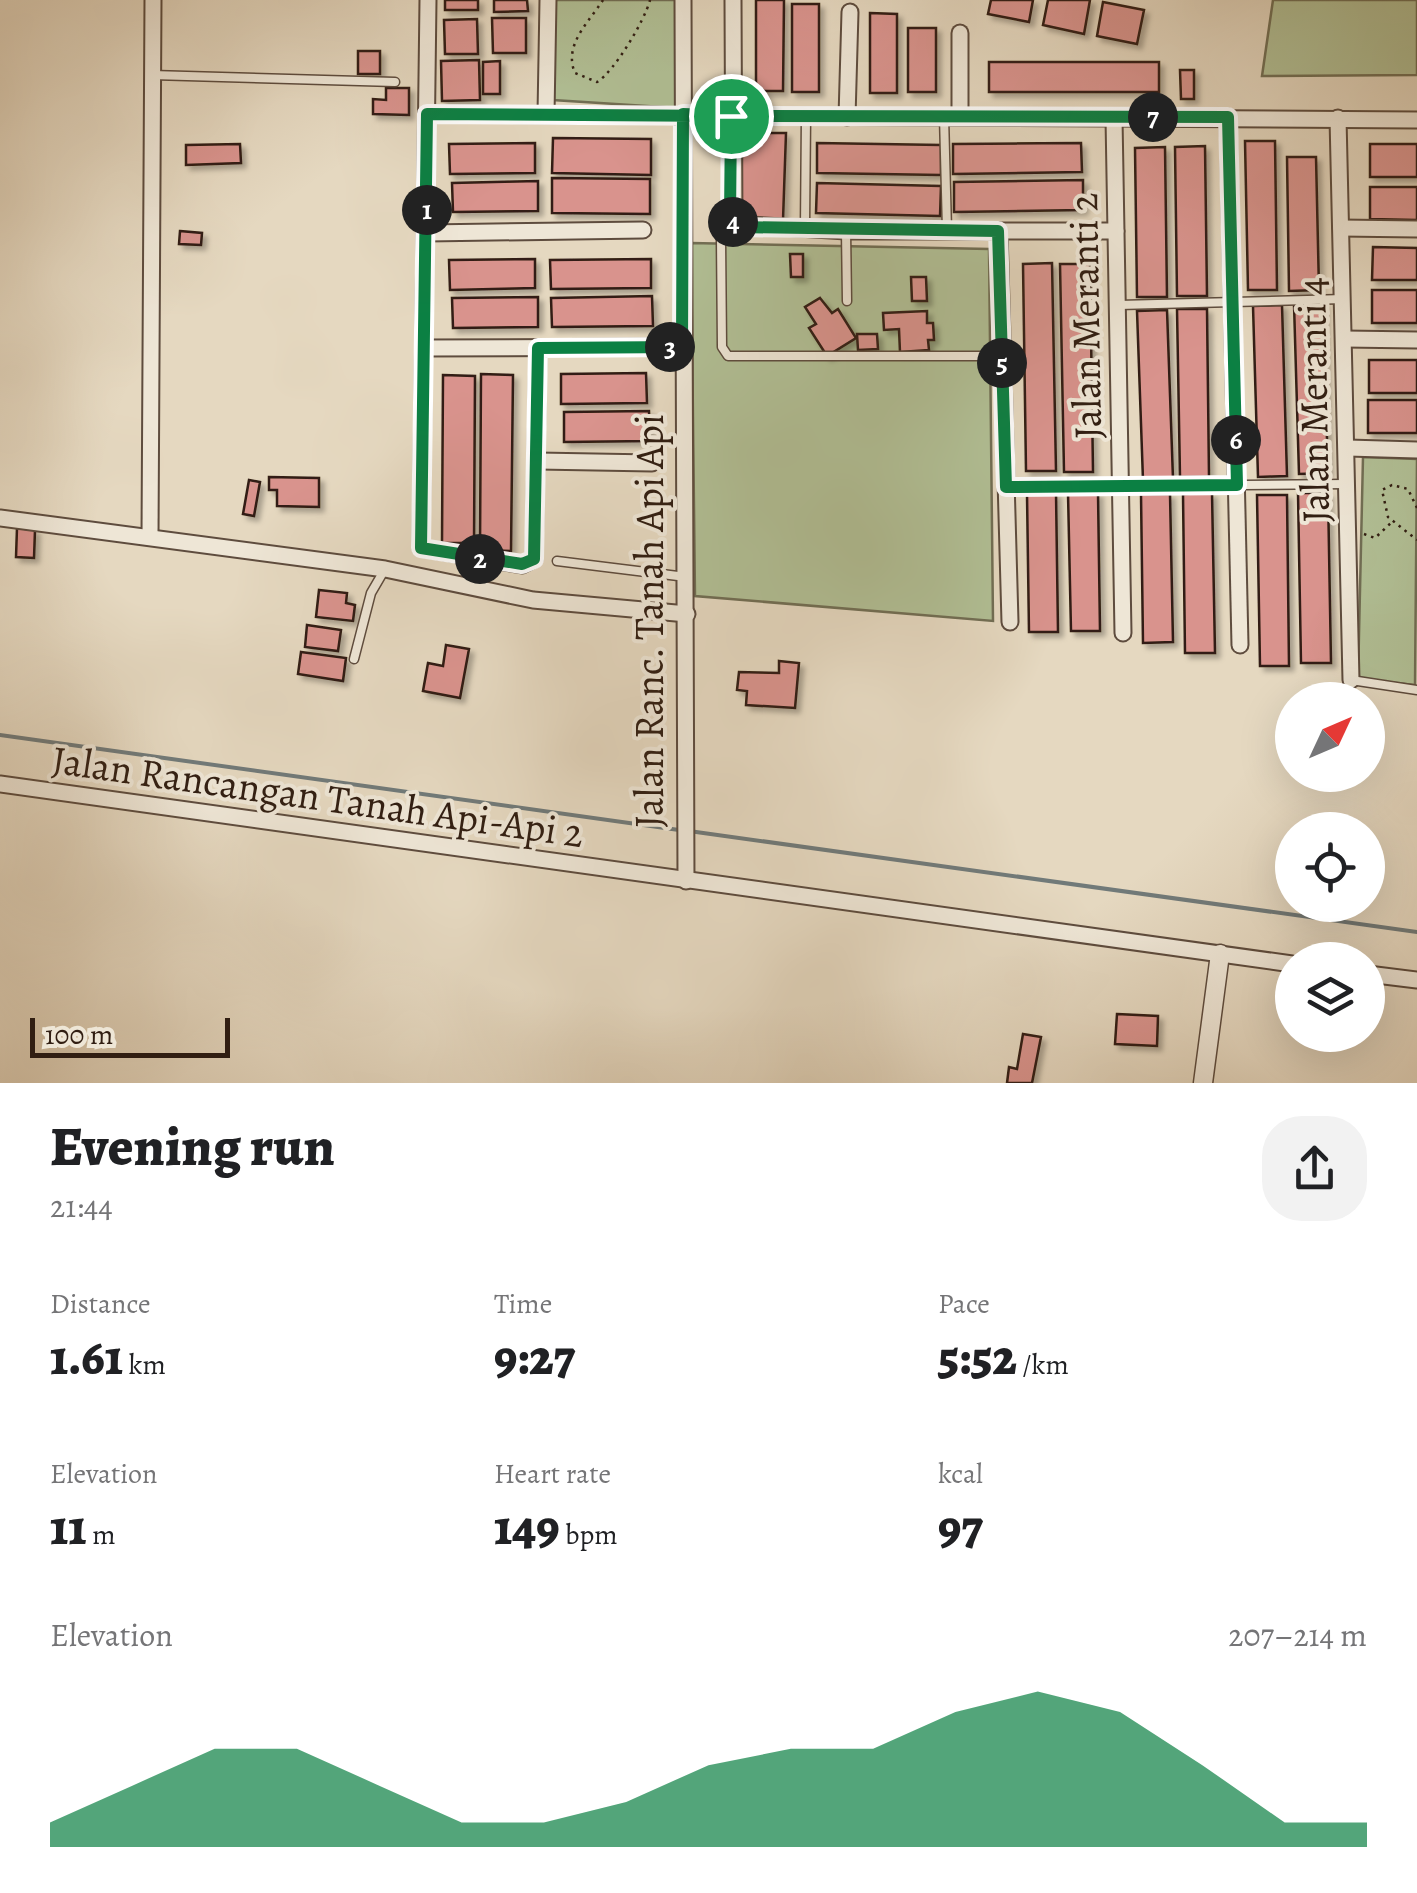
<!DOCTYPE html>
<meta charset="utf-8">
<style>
:root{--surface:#fff;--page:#f2f2f2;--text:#202124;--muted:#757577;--accent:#0b8043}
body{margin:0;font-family:Alegreya,serif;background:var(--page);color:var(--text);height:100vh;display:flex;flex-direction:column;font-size:38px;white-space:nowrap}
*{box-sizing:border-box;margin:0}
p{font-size:32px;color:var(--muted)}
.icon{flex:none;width:55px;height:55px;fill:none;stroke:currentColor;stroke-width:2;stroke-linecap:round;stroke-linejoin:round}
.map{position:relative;height:1083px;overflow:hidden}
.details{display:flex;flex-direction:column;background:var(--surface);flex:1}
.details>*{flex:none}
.needle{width:65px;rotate:46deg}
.tools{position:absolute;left:1275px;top:682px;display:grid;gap:20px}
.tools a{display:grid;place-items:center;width:110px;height:110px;border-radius:50%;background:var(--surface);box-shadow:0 10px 40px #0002;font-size:50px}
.scale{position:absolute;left:30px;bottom:25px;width:200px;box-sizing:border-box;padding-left:10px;border:5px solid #311e12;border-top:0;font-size:28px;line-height:35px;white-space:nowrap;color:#311e12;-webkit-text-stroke:8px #eee6d6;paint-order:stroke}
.pin{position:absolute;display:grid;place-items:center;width:85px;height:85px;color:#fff;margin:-42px;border:5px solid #fff;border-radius:50%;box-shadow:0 2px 10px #0007}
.km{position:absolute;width:50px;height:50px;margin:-25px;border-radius:50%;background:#222;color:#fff;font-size:28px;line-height:50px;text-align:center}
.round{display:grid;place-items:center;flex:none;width:105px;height:105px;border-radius:40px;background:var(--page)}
.headline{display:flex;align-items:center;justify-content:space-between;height:170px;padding:0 50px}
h1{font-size:55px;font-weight:800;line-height:75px}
.figures{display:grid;grid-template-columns:repeat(3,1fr);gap:15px;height:170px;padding:10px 50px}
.figures div{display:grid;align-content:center}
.figures b{font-size:50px;font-weight:800}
.figures small{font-size:28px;font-weight:400}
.figures p{font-size:28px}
.chart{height:280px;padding:20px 50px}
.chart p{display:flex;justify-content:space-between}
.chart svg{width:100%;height:180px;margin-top:10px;fill:var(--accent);opacity:.7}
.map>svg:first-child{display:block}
</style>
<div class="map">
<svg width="1417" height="1083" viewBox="0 0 1417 1083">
<defs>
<filter id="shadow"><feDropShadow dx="4.5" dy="4.5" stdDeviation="2.5" flood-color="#0004"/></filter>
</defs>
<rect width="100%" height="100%" fill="#e5d8c0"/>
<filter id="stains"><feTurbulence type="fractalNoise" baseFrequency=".002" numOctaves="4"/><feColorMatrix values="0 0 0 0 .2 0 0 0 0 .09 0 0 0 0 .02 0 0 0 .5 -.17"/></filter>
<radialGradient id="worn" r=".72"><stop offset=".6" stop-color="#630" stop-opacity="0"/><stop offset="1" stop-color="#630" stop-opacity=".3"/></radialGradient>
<!-- green -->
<g fill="#b1bf95" stroke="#716e54" stroke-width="2.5">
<polygon points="554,0 678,0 678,108 553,100"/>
<polygon points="1273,0 1417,0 1417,75 1262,76"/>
<polygon points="691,243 989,249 993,621 695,596"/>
<polygon points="1363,457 1417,459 1415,685 1358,679"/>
</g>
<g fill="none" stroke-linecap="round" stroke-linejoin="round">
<!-- stream -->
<g stroke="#717a79" stroke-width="4">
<polyline points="0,735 679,830"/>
<polyline points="689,831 1417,932"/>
</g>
</g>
<!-- building -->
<g fill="#d9938d" stroke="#311e12" stroke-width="2.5" filter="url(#shadow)">
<rect x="445" y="0" width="33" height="10"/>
<polygon points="494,0 527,0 528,11 494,12"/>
<polygon points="756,0 784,0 783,91 756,91"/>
<polygon points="991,0 1033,0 1029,22 988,14"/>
<polygon points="1048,0 1090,0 1084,34 1043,25"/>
<polygon points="1103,2 1144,10 1137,44 1097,36"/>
<rect x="792" y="4" width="27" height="88"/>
<polygon points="870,13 897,14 897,93 870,93"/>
<polygon points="492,18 526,18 526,53 493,53"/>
<polygon points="477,19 478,54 445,54 444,20"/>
<rect x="908" y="28" width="28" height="64"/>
<rect x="358" y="51" width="22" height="23"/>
<polygon points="479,60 480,100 442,101 441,61"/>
<polygon points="500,61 500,94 483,94 483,62"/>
<rect x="989" y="62" width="170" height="30"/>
<polygon points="1180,70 1194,70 1194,99 1181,99"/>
<polygon points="386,88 409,88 409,115 373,114 373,99 386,100"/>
<polygon points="754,133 786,133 783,220 750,219 741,211 742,145"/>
<polygon points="553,138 651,139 651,175 552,173"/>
<polygon points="1245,141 1275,141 1277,290 1248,290"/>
<polygon points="535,143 535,173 450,174 449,144"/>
<polygon points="817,143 941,145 941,175 817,173"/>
<polygon points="1081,143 1082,172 953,174 953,144"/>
<polygon points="240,144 241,163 186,165 186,145"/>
<rect x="1370" y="144" width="47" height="33"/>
<polygon points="1205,146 1207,296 1177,296 1175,147"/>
<polygon points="1165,147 1167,297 1137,297 1135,148"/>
<polygon points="1287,157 1316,157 1319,290 1289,291"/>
<polygon points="552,178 650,179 650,214 552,213"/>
<polygon points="1083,180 1083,210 954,212 954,182"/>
<polygon points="538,181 538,211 453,212 452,183"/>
<polygon points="817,183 941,186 940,216 816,213"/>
<polygon points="1370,187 1417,187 1417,220 1370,219"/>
<polygon points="180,231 202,233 201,245 179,244"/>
<polygon points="1373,247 1417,248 1417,280 1372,280"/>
<polygon points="790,254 803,254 803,277 791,277"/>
<polygon points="535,259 535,288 450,290 449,260"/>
<polygon points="651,259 651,288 551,289 550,260"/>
<polygon points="1052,263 1056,471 1026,471 1023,264"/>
<polygon points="1060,264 1090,264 1093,472 1064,472"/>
<polygon points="911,277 926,277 927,301 912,301"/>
<rect x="1372" y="290" width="45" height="33"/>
<polygon points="652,296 653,326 552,327 551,298"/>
<polygon points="538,297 538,327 453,328 452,298"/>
<polygon points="820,298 832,313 838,309 856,338 827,356 809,328 816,324 805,307"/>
<polygon points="1323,303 1328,473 1299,474 1294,304"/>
<polygon points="1282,305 1287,476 1258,477 1253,306"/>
<polygon points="1177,309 1207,309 1209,477 1180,477"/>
<polygon points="1167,310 1173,479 1143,480 1137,311"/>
<polygon points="927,311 927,323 933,323 934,340 928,340 929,350 900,352 899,329 884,330 883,313"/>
<polygon points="857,334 877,334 878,349 858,350"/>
<rect x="1369" y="360" width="48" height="33"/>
<polygon points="646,373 647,403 561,404 561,374"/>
<polygon points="481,374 513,375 511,551 480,550"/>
<polygon points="443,375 475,376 474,543 442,543"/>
<rect x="1368" y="400" width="49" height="33"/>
<polygon points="649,411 650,441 564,442 564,412"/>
<polygon points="269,477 319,478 319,507 277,506 277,490 269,490"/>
<polygon points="249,480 260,482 254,516 243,514"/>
<polygon points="1056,493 1058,632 1029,632 1027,494"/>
<polygon points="1068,493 1098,493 1100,631 1071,631"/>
<polygon points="1212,493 1215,653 1185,653 1183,494"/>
<polygon points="1298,493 1328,493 1331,663 1301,663"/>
<polygon points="1141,494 1170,494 1173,642 1143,643"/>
<polygon points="1257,495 1287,495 1289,666 1260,666"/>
<polygon points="17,528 35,530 34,558 16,557"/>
<polygon points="319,590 347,593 346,603 355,605 353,621 316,617"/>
<polygon points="307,625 341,630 338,651 305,647"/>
<polygon points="446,645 469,649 460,698 423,691 428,663 443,666"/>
<polygon points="301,652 346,658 343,681 298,674"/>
<polygon points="779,661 799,663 795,708 746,705 747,691 737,690 739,672 779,673"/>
<polygon points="1117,1014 1158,1016 1157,1046 1115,1044"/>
<polygon points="1023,1034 1041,1037 1032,1083 1007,1083 1009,1067 1017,1069"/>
</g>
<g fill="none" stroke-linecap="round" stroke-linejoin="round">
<!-- service casing -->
<g stroke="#5e4c3e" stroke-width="11">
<g id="service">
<polyline points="152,75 395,82"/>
<polyline points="944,116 947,230"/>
<polyline points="734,224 721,239 722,347 728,356 1002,356"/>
<polyline points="805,227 806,116"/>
<polyline points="846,231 847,301"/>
<polyline points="1119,305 1344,299"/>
<polyline points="1006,487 1346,484"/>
<polyline points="557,561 686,577"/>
<polyline points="354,659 371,593 385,569"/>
<polyline points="1351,680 1417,690"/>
</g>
</g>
<!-- minor casing -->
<g stroke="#5e4c3e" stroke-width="19">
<g id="minor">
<polyline points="428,0 421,548 522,565 534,559 538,348"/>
<polyline points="683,0 686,881"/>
<polyline points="733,0 734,224 846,231 1116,231"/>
<polyline points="960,33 960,116"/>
<polyline points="427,114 1417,120"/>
<polyline points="546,114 548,0"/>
<polyline points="847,117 850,12"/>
<polyline points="1228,117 1240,645"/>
<polyline points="1114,118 1123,633"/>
<polyline points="1338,118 1351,680"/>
<polyline points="1341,228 1417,229"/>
<polyline points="999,231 1010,622"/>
<polyline points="427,233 643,230"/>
<polyline points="1345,339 1417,340"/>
<polyline points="425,348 682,347"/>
<polyline points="1348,448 1417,450"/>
<polyline points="538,461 652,463"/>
<polyline points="0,518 385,569 533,600 687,614"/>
<polyline points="150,536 153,0"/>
<polyline points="0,784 1292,964"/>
<polyline points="1368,974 1417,980"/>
</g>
</g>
<!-- tertiary casing -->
<g stroke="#5e4c3e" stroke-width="21">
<polyline id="tertiary" points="1203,1083 1220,954"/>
</g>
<!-- path -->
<g stroke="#311e12" stroke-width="2.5" stroke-dasharray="2.5 5" stroke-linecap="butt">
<path d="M603,0C589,22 563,45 575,73L597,82C614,72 645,20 650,0"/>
<polyline points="1417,508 1408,489 1392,485 1382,490 1388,517 1417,540"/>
<polyline points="1364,534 1375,538 1393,521"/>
</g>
<!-- service -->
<use href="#service" stroke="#eee6d6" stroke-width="8"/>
<!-- minor -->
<use href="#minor" stroke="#eee6d6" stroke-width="15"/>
<!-- tertiary -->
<use href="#tertiary" stroke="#eee6d6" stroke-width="18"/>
</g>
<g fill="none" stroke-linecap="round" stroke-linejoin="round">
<!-- route casing -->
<g stroke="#fff" stroke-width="20">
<polyline id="route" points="731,116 427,114 421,548 522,564 534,559 538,348 682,347 683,114 731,116 730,218 739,227 998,231 1006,487 1237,485 1228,117 731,116"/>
</g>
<!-- route -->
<use href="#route" stroke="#0b8043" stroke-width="12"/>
</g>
<g text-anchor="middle" stroke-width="8" stroke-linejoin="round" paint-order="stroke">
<!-- street labels -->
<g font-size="40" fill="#311e12" stroke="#eee6d6">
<text transform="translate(1085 316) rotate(-91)" y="14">Jalan Meranti 2</text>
<text transform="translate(1313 400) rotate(-91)" y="14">Jalan Meranti 4</text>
<text transform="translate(649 621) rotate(-90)" y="14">Jalan Ranc. Tanah Api Api</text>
<text transform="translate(318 796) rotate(8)" y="14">Jalan Rancangan Tanah Api-Api 2</text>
</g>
</g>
<rect width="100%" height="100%" filter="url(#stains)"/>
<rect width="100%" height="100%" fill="url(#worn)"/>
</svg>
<div class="tools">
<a><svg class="needle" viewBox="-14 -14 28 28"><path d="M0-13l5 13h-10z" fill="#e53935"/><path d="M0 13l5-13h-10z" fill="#757577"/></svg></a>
<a><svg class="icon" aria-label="locate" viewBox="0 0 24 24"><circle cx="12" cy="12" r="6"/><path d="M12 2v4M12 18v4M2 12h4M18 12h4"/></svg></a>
<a><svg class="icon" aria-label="layers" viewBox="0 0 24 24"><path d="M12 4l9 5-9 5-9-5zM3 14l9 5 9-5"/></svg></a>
</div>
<div class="scale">100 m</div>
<div class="pin" style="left:731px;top:116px;background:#1e9e55"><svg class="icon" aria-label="arrive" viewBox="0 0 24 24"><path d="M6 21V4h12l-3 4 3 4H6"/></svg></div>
<b class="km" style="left:427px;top:210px">1</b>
<b class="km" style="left:480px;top:559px">2</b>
<b class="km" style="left:670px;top:347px">3</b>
<b class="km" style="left:733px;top:222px">4</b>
<b class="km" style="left:1002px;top:363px">5</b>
<b class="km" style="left:1236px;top:440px">6</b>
<b class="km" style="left:1153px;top:117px">7</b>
</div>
<section class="details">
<div class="headline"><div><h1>Evening run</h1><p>21:44</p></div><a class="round"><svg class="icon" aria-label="share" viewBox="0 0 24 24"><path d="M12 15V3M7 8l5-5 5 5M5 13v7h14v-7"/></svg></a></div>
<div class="figures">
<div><p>Distance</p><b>1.61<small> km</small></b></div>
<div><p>Time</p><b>9:27</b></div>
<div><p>Pace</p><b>5:52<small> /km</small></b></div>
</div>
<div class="figures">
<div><p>Elevation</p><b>11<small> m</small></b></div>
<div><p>Heart rate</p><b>149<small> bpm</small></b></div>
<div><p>kcal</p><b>97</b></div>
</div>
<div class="chart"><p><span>Elevation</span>207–214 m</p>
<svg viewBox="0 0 160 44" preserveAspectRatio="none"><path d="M0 44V38L10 29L20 20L30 20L40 29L50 38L60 38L70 33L80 24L90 20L100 20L110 11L120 6L130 11L140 24L150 38L160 38V44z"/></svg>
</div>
</section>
